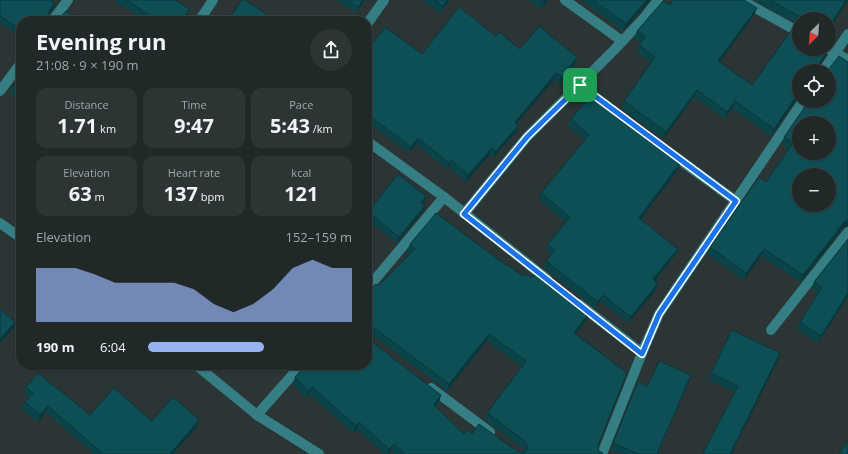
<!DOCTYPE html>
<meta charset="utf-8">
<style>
:root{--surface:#202828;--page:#2d3434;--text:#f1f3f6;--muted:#a2a6a8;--line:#3d4445;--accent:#95b2f1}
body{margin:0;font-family:"Open Sans",sans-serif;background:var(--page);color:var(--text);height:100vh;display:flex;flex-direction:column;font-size:15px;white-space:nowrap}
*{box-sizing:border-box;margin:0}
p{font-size:13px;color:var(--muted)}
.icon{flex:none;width:22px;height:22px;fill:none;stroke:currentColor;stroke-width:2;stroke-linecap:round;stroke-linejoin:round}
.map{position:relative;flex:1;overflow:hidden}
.drawer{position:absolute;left:16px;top:16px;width:356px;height:354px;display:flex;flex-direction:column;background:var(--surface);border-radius:16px;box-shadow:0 1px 3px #0004,0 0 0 1px var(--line)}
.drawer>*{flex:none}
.needle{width:26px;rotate:205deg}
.controls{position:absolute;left:792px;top:12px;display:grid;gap:8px}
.controls a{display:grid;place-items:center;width:44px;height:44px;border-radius:50%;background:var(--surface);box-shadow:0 1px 3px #0004,0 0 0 1px var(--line);font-size:20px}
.pin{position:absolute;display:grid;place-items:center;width:34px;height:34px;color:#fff;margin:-17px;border-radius:8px;box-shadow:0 2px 6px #0006}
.round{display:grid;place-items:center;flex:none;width:42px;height:42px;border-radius:21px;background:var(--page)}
.overview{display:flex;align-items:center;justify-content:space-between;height:68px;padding:0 20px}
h1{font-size:22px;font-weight:700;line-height:30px}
.stats{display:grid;grid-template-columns:repeat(3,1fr);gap:6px;height:68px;padding:4px 20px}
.stats div{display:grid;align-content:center;border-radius:10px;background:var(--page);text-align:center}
.stats b{font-size:20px;font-weight:700}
.stats small{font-size:11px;font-weight:400}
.stats p{font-size:11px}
.chart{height:112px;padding:8px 20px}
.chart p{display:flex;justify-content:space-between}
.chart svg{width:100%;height:72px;margin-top:4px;fill:var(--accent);opacity:.7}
ul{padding:0 20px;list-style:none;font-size:13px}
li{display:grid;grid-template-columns:64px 48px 1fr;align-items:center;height:30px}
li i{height:10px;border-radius:5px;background:var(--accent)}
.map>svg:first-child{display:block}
</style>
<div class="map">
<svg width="848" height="454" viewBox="0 0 848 454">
<rect width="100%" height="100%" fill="#2b3535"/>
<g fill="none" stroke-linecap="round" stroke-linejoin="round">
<!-- minor -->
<g stroke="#347e84" stroke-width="10">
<polyline points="565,0 622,41"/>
<polyline points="741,0 799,32"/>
<polyline points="52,21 68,0"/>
<polyline points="199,21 213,0"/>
<polyline points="367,24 384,0"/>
<polyline points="829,49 848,60"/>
<polyline points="823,71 848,34"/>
<polyline points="579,85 626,120"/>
<polyline points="0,91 21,63"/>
<polyline points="647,136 736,201"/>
<polyline points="367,141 444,197 547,279"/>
<polyline points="464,214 527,137 614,50 644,18 658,0"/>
<polyline points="0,223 21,238"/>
<polyline points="367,289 444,197"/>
<polyline points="579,304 642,353"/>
<polyline points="771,330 848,232"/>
<polyline points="196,365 257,415 319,454"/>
<polyline points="431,388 490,432"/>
<polyline points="257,415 301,365"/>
<polyline points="602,454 642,353 659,314 803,101"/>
</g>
</g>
<!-- wall -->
<g fill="#0b4448">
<polygon points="0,0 53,9 21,21 21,37 0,23"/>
<polygon points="114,0 176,0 187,15 183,21 147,21 126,7 125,8"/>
<polygon points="336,0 364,0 356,13"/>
<polygon points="422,0 450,0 440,13"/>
<polygon points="528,0 548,0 541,9"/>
<polygon points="581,0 649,0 649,2 623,31"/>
<polygon points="754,0 848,0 829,30 829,19 799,19 799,25"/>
<polygon points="757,8 754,15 720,62 752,85 825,56 820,65 822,69 828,70 848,62 848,226 843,228 801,282 761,256 744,280 707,254 710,247 766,182 789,149 782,144 784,137 829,101 799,71 798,97 771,136 732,108 725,119 694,97 663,139 621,108 624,101 651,63 637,52 639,45 641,43 634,38 637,31"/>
<polygon points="496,36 520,49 575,64 559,84 554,80 516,124 516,132 493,158 490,155 466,182 449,167 447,169 416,144 409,153 367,122 367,51 422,54"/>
<polygon points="21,76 21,102 10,94 12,88"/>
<polygon points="615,114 680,163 678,170 641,219 675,255 655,281 658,283 656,290 628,323 600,301 595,308 544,268 546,261 551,255 546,251 548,244 566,222 539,200 541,193 585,140 568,126 571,119"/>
<polygon points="21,175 21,193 14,188 16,182"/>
<polygon points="426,196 423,204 425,206 423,212 397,243 367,220 367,216 368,212"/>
<polygon points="848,239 848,296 818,343 797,329 800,322 818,293 811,289 814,282"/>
<polygon points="410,244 506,265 587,319 575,335 599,451 603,454 395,454 391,450 388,454 384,454 357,429 353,433 309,394 305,398 293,384 295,377 441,395 439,402 435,406 464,434 472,434 518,452 524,453 524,452 523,449 485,420 487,413 522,367 487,341 447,391 371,334 367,333 367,287 371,288 378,286 410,254 407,251"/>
<polygon points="778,360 731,454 703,454 735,392 709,380 711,373"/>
<polygon points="691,375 657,454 621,454 611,450 638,381 647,387"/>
<polygon points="26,387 90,415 152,421 197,427 173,454 94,454 46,412 38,422 22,409 25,402 29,397 24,393"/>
</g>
<!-- shaded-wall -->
<g fill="#09373b">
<polygon points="363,0 364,0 356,13 358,7"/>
<polygon points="447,0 450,0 440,13 443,6"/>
<polygon points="545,0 548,0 541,9 544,3"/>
<polygon points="647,0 649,0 649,2 623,31 626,24"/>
<polygon points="846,0 848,0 829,30 829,27"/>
<polygon points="55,3 53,9 47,17 49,11"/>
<polygon points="757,8 754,15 716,68 718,61"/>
<polygon points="189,9 187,15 183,21 182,21"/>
<polygon points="828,49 825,56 817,71 819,64"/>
<polygon points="577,57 575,64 559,84 562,77"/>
<polygon points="556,73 554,80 512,129 515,122"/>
<polygon points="697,90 694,97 663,139 666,132"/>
<polygon points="799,92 799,97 798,97 771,136 774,129"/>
<polygon points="735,101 732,108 725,119 727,112"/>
<polygon points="518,126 516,132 493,158 496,151"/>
<polygon points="418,138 416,144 409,153 411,147"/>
<polygon points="492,148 490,155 466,182 468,175"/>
<polygon points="451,160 449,167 447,169 449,163"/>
<polygon points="680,163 678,170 637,224 639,218"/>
<polygon points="426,196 424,202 419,209 421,203"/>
<polygon points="425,206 423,212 397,243 399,237"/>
<polygon points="848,220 848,226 843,228 801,282 803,275 845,221"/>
<polygon points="678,249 675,255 651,286 653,279"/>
<polygon points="764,249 761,256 744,280 746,273"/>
<polygon points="658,283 656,290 628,323 631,317"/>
<polygon points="848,293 848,296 818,343 821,336"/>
<polygon points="603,295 600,301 595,308 598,302"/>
<polygon points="590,312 587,319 571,340 574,333"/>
<polygon points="15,322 13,329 0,343 0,339"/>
<polygon points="367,326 373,327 371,334 367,333"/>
<polygon points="489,334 487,341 447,391 449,384"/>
<polygon points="780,353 778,360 731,454 730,454"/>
<polygon points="312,387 309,394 305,398 308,391"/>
<polygon points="441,395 439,402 431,412 434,405"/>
<polygon points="48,406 46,412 38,422 40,415"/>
<polygon points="199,420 197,427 173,454 170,454"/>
<polygon points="359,422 357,429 353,433 356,426"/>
<polygon points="394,444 391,450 388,454 387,454 389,449"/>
</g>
<!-- building -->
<g fill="#0d4f54" stroke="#09373b" fill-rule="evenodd">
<polygon points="0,0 50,0 55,3 49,11 48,18 53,21 21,21 21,30 0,16"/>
<polygon points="124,0 176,0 189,9 182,21 159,21 128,1 128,2"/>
<polygon points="242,0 245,0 268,15 266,18 271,21 228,21"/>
<polygon points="348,0 363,0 358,7"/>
<polygon points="434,0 447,0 443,6"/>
<polygon points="540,0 545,0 544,3"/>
<polygon points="593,0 647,0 626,24"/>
<path d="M673,0H744L757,8L718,61L752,85L793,28L799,30V49H828L819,64L822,69L828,70L839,56L848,62V220L845,221L803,275L764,249L746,273L710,247L759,177L766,182L793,143L784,137L809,101H829V71H799V92L774,129L735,101L727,112L697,90L666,132L624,101L655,57L639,45L645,37L637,31L663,1L670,5ZM799,123H829V153H799ZM799,175H829V205H799Z"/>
<polygon points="770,0 846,0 829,27 829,19 804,19"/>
<polygon points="459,7 496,36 499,32 520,49 539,26 577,57 562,77 556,73 515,122 518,126 496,151 492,148 468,175 451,160 449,163 418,138 411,147 367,114 367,51 385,27 422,54"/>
<polygon points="66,11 81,21 56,21 57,21"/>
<polygon points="21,76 21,94 12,88"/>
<polygon points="592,94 615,114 616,112 658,143 657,145 680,163 639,218 678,249 653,279 658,283 631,317 603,295 598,302 546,261 555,250 548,244 570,217 541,193 589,135 571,119"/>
<polygon points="398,174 426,196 421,203 425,206 399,237 368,212"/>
<polygon points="21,175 21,185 16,182"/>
<polygon points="436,213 506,265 506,264 523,276 525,273 532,278 538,271 590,312 574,333 627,373 598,445 599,451 603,453 602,454 405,454 394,444 389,449 359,422 356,426 312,387 308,391 295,377 306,365 367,365 367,338 441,395 434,405 464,434 468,430 472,434 479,424 518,452 524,453 528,448 526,442 487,413 526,361 489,334 449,384 373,327 367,326 367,287 371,288 376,284 378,286 415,249 410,244"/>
<polygon points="848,239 848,293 821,336 800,322 822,287 814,282"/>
<polygon points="0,309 15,322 0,339"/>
<polygon points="732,330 780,353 730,454 706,454 703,453 738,386 711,373"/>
<polygon points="659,361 691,375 657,454 638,454 613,443 638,381 647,387"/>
<polygon points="38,373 90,415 114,388 152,421 173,397 199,420 170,454 119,454 118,453 117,454 103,454 48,406 40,415 25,402 33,393 26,387"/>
<polygon points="848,441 848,454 839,454"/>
</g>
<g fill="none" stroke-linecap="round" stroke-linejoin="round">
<!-- route casing -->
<g stroke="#fff" stroke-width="8">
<polygon id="route" points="580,85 736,201 659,314 642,354 464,214 527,137"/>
</g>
<!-- route -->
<use href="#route" stroke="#1a73e8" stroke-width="5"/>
</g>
</svg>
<div class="controls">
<a><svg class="needle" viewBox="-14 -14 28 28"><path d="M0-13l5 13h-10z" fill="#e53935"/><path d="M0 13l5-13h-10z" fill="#a2a6a8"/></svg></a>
<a><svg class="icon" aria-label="locate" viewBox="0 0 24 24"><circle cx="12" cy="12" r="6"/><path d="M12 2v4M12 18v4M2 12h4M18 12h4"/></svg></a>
<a>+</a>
<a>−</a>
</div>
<div class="pin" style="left:580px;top:85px;background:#1e9e55"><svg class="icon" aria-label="arrive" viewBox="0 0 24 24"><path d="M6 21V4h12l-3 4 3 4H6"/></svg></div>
<section class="drawer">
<div class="overview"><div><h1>Evening run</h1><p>21:08 · 9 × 190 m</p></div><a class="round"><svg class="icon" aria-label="share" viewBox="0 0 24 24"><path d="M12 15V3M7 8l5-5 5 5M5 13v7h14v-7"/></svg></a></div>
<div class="stats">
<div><p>Distance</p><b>1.71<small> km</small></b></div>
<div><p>Time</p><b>9:47</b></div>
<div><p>Pace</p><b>5:43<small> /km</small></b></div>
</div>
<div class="stats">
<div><p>Elevation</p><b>63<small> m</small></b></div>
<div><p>Heart rate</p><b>137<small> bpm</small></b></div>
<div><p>kcal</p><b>121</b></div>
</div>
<div class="chart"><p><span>Elevation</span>152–159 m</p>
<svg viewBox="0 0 160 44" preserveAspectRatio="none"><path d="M0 44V11L10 11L20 11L30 15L40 20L50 20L60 20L70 20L80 24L90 33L100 38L110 33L120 24L130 11L140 6L150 11L160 11V44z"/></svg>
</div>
<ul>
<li><b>190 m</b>6:04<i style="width:57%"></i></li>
</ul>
</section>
</div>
